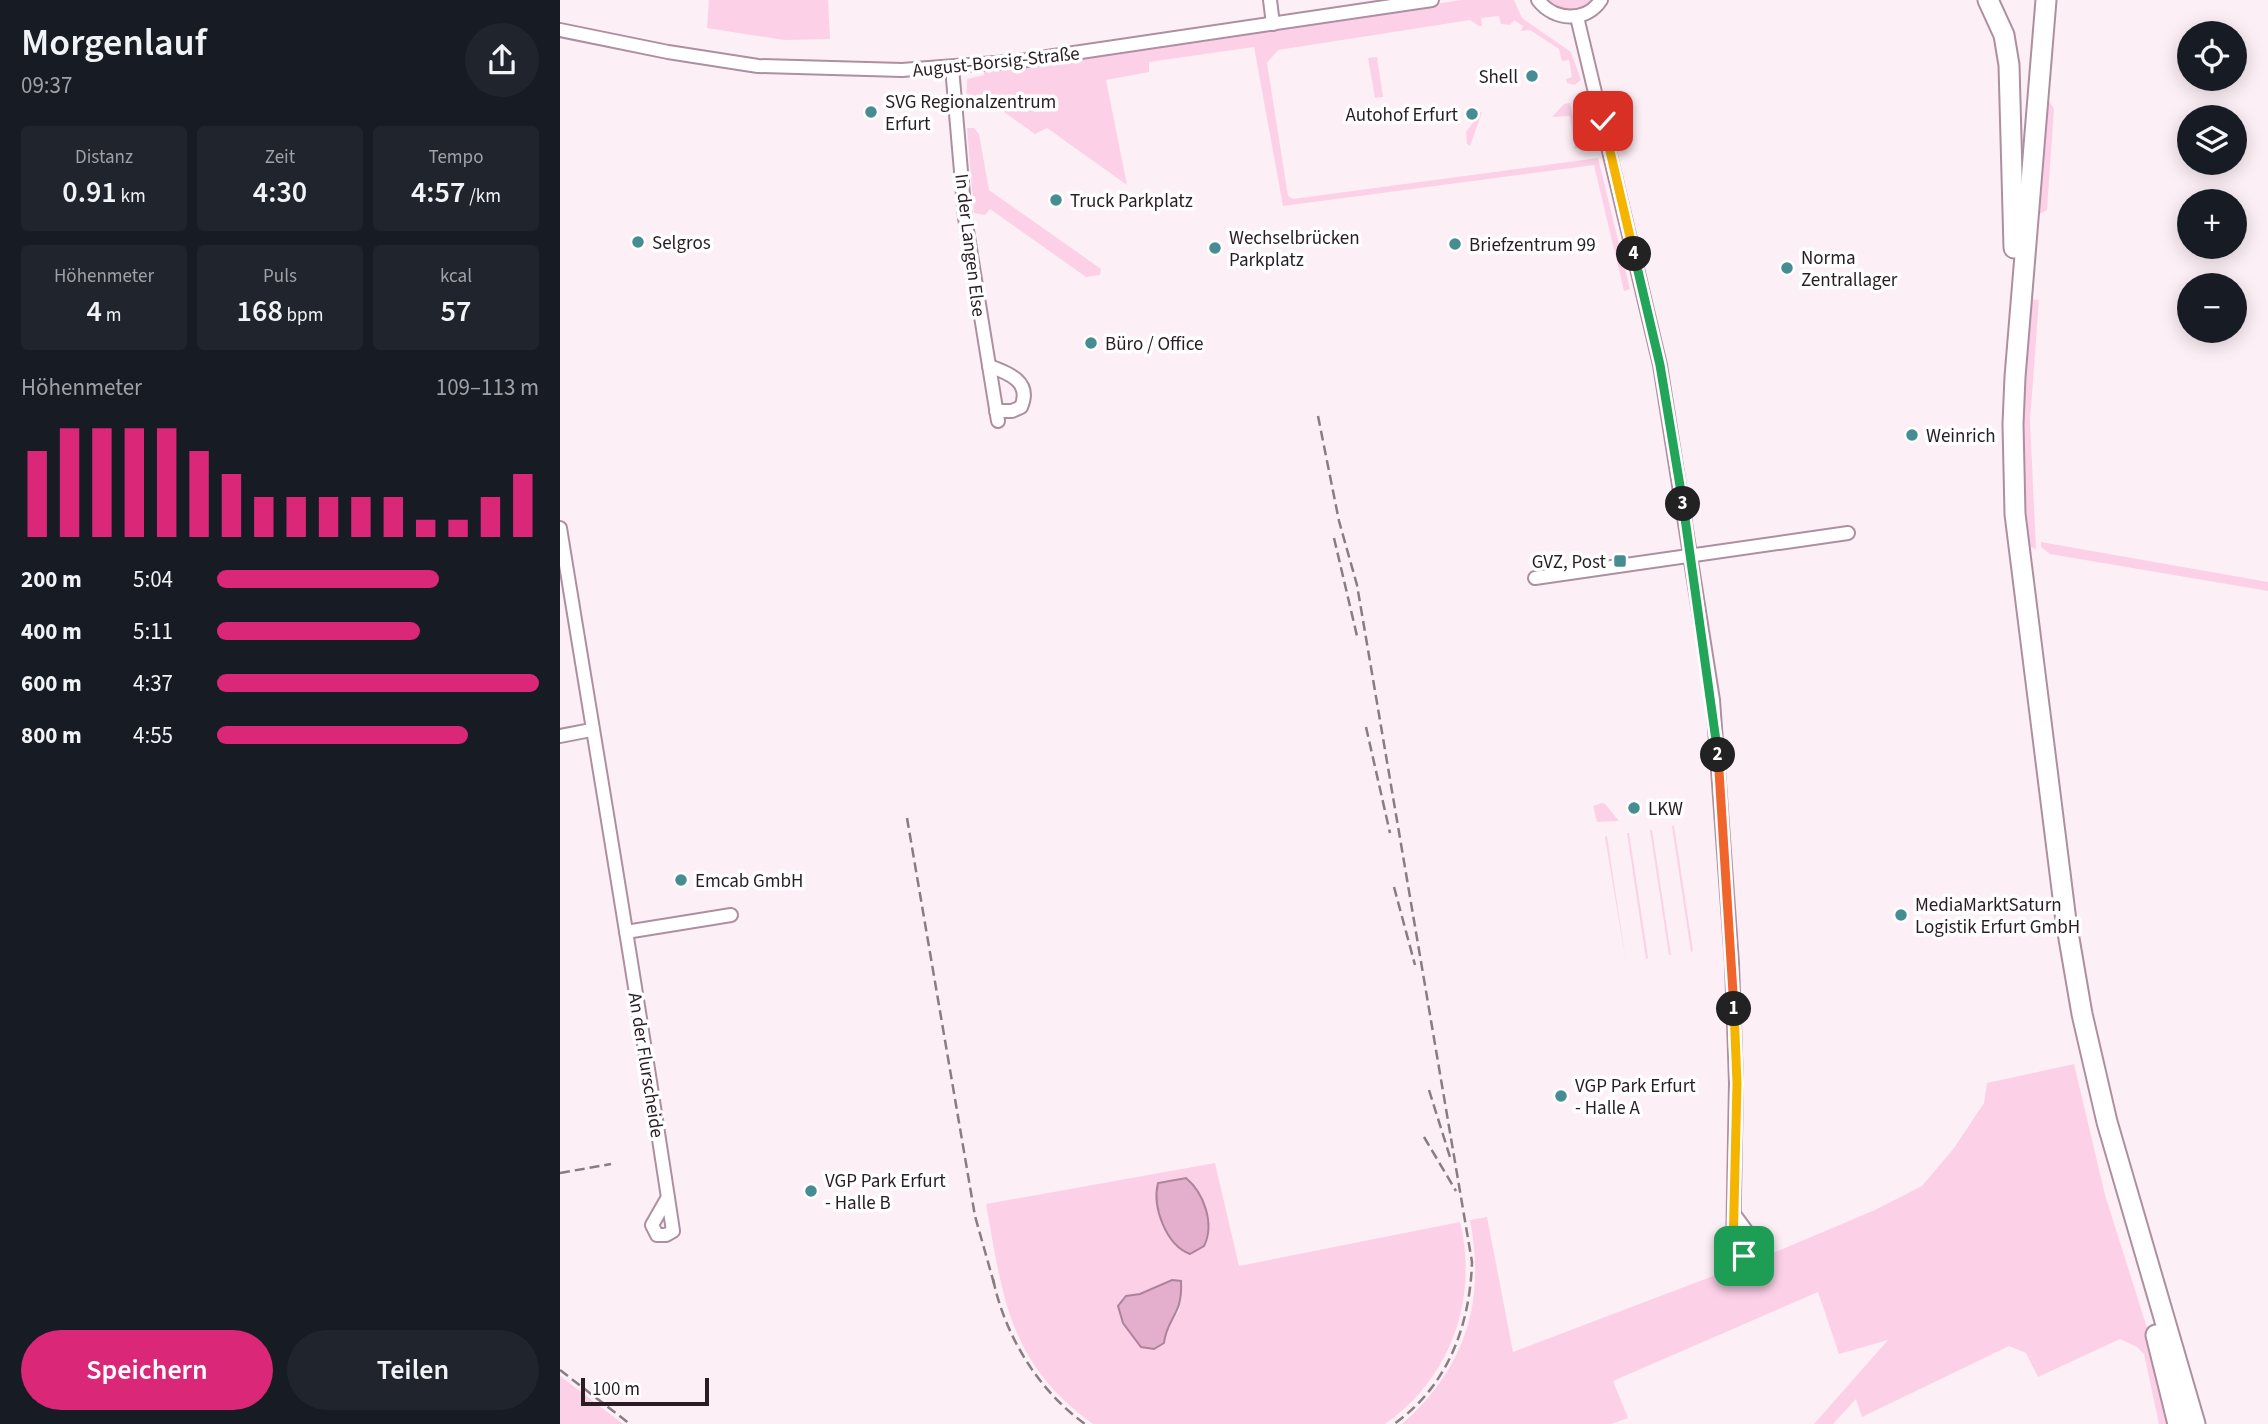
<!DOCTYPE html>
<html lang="de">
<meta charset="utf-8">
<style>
:root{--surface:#171b24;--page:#20242c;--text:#f1f3f6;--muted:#9ea1a6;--accent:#db2777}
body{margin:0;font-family:"Source Sans 3",sans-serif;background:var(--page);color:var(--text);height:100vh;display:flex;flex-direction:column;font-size:26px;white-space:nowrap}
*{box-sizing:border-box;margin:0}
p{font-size:23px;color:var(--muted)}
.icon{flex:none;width:38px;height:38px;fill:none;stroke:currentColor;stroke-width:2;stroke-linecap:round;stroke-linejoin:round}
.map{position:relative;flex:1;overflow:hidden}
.sheet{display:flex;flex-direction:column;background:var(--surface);width:560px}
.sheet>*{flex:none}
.buttons{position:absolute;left:1617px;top:21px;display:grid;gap:14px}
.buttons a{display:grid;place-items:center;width:70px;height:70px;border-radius:50%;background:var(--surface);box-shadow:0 4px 18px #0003;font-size:35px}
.scale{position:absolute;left:21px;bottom:18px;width:128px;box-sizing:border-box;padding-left:7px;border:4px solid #291d23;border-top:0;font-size:19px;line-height:24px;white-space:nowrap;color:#291d23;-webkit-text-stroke:5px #fff;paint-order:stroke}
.pin{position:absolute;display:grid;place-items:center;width:60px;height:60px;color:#fff;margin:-30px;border-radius:14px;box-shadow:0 4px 10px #0006}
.km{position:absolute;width:35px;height:35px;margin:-18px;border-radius:50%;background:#222;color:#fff;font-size:19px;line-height:35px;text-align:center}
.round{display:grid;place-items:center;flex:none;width:74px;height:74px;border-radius:37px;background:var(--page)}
.summary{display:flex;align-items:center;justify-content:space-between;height:119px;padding:0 21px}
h1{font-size:38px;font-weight:600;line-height:52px}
.metrics{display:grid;grid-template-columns:repeat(3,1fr);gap:10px;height:119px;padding:7px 21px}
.metrics div{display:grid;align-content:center;border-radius:7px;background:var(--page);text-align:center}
.metrics b{font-size:30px;font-weight:600}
.metrics small{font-size:19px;font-weight:400}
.metrics p{font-size:19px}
.chart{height:196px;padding:14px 21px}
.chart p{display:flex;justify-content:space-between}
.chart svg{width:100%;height:126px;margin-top:7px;stroke:var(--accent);stroke-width:6}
.action{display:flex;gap:14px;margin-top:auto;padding:14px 21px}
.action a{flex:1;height:80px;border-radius:42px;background:var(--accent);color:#fff;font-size:28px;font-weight:600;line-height:80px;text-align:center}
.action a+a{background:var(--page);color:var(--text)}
ul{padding:0 21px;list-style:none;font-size:23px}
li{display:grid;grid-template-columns:112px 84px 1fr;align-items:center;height:52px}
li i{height:18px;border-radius:9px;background:var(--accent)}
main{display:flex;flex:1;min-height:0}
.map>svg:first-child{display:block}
</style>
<main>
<section class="sheet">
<div class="summary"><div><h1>Morgenlauf</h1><p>09:37</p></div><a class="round"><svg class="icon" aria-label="share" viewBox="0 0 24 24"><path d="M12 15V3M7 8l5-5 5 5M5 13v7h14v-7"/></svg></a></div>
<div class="metrics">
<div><p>Distanz</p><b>0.91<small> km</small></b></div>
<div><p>Zeit</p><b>4:30</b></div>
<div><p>Tempo</p><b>4:57<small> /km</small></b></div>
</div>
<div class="metrics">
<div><p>Höhenmeter</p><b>4<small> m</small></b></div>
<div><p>Puls</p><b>168<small> bpm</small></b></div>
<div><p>kcal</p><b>57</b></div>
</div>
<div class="chart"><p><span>Höhenmeter</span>109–113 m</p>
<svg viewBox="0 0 160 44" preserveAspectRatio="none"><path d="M5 44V14M15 44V6M25 44V6M35 44V6M45 44V6M55 44V14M65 44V22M75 44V30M85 44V30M95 44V30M105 44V30M115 44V30M125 44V38M135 44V38M145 44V30M155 44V22"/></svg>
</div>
<ul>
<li><b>200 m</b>5:04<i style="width:69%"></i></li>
<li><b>400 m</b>5:11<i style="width:63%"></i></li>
<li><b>600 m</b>4:37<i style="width:100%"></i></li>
<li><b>800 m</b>4:55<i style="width:78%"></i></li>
</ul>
<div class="action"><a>Speichern</a><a>Teilen</a></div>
</section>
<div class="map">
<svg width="1708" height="1424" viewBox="0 0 1708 1424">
<rect width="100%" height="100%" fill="#fdeff6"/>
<!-- green -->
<g fill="#fcd1e8" fill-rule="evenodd">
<polygon points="149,0 268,0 270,39 224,40 147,28"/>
<polygon points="902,0 954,0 962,18 1011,52 1021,80 1014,85 1007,83 1006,79 1012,77 1009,60 1002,61 999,49 970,30 961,31 963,26 954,20 950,25 941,24 939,16 921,18 922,26 919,26 910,20 718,50 707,63 728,196 733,199 1038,158 1070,289 1064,291 1034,165 723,206 694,47 589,62 589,72 546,80 567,185 487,128 475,134 438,108 406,111 407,79 424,75 424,70"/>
<path d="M987,0H1032C1018,13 1001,13 987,0Z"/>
<polygon points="817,57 823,97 815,98 808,58"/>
<polygon points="1484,93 1494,109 1487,210 1474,217"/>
<polygon points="1025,98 1035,142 1015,149 1010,116 992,117 1004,104 1010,103 1020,145 1032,142 1026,112 1020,113 1020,100"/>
<polygon points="921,112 922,112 910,146 907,144 906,132"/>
<polygon points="407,128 414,128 419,134 429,190 541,269 540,275 526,277 430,209 425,215 414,213"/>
<polygon points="1468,299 1479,300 1470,421 1476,549 1465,545 1459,481"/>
<polygon points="1481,542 1708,582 1708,591 1490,554 1481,547"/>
<polygon points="1042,803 1045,804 1059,821 1037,822 1033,806"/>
<polygon points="1112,826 1114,826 1133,951 1131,952"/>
<polygon points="1090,830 1092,830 1111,955 1109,955"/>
<polygon points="1067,833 1069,833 1088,958 1086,959"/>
<polygon points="1047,836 1066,962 1045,837"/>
<path d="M1514,1064L1545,1195L1594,1350L1608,1424H1599L1584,1354L1577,1347L1560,1339L1478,1377L1466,1353L1449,1346L1302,1417L1296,1399L1273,1424H1254L1328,1340L1279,1354L1258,1292L1053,1381L1068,1418L1051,1424H842C905,1368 926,1303 910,1220L927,1217L953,1352L1206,1256L1315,1210L1362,1186L1394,1148L1424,1103L1427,1083Z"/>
<path d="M655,1163L679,1266L900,1222C919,1299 890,1379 825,1424H533C449,1363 443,1299 426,1204ZM612,1280L620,1309L605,1332L563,1320L559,1306L566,1296L580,1294Z"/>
<polygon points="0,1376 63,1424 0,1424"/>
</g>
<!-- water -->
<g fill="#e4afcc" stroke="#ac8399" stroke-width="2">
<path d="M626,1178C644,1193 655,1224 644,1246L630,1254C606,1245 592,1207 598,1183Z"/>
<path d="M612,1280L621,1281C623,1316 607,1317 604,1343L594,1349L581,1347L563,1323L558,1306L566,1296L580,1294Z"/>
</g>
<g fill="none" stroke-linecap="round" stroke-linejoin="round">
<!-- minor casing -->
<g stroke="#ae8fa0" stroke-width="16">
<g id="minor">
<polyline points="710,0 713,24"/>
<path d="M978,0C994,21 1026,23 1041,0"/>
<polyline points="1017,17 1100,365 1153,700 1172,963 1176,1083 1173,1250 1184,1257 1194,1252 1196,1244 1174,1214"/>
<polyline points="0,30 108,52 198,66 342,70 460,61 872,0"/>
<polyline points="392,67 405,218 438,421"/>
<path d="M429,366C449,373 472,382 461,407L452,411H436"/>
<path d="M0,528C38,762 78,996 113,1231L106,1235H97L92,1225L108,1197"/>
<polyline points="975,578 1288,533"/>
<polyline points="0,736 31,730"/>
<polyline points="66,932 171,915"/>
</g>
</g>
<!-- highway casing -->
<g stroke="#ae8fa0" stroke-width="23">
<g id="highway">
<polyline points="1428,0 1444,35 1449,65 1454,248"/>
<polyline points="1486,0 1455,377 1453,424 1455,514 1506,921 1522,1014 1547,1122 1635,1424"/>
<polyline points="1596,1335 1618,1424"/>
</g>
</g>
<!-- minor -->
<use href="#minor" stroke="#fff" stroke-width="12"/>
<!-- highway -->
<use href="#highway" stroke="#fff" stroke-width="19"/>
<!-- rail -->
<g stroke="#897c82" stroke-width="2.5" stroke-dasharray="10 5" stroke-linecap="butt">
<path d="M758,416L779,521L797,585L912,1262C910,1325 888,1386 834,1424"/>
<polyline points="774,538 797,636"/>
<polyline points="806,727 830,833"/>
<polyline points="347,818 415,1216 435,1287"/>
<polyline points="834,887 855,965"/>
<polyline points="869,1090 890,1157"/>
<polyline points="864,1137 896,1191"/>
<polyline points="0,1173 51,1164"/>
<path d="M433,1279C445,1336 478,1390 525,1424"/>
<polyline points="0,1370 70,1424"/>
</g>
</g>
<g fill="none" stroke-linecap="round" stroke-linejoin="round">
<!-- split-1 casing -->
<g stroke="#fff" stroke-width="14">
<polyline id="split-1" points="1174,1009 1177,1083 1173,1250 1184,1256"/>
</g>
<!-- split-2 casing -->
<g stroke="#fff" stroke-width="14">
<polyline id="split-2" points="1158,755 1174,1009"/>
</g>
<!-- split-3 casing -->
<g stroke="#fff" stroke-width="14">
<polyline id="split-3" points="1123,504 1158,755"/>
</g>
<!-- split-4 casing -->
<g stroke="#fff" stroke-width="14">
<polyline id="split-4" points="1074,254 1100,365 1123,504"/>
</g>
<!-- split-5 casing -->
<g stroke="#fff" stroke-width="14">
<polyline id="split-5" points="1043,121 1074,254"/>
</g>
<!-- split-1 -->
<use href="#split-1" stroke="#f5b400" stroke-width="9"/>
<!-- split-2 -->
<use href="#split-2" stroke="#f0652b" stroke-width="9"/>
<!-- split-3 -->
<use href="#split-3" stroke="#22a559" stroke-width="9"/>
<!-- split-4 -->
<use href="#split-4" stroke="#22a559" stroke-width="9"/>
<!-- split-5 -->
<use href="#split-5" stroke="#f5b400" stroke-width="9"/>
</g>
<!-- markers -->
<g fill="#458c93" stroke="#fff" stroke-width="2.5">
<circle cx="972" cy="76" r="7"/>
<circle cx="311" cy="112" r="7"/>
<circle cx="912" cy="114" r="7"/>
<circle cx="496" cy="200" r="7"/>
<circle cx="78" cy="242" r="7"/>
<circle cx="895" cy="244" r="7"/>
<circle cx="655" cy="248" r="7"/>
<circle cx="1227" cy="268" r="7"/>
<circle cx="531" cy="343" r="7"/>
<circle cx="1352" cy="435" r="7"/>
<rect x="1053" y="554" width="14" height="14" rx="3.5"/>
<circle cx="1074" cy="808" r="7"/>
<circle cx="121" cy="880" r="7"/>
<circle cx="1341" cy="915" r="7"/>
<circle cx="1001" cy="1096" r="7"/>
<circle cx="251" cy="1191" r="7"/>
</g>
<g text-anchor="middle" stroke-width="7" stroke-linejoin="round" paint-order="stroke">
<!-- street labels -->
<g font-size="19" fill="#291d23" stroke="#fff">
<text transform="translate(436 61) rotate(-6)" y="7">August-Borsig-Straße</text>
<text transform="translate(411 245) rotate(83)" y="7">In der Langen Else</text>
<text transform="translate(87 1065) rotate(81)" y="7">An der Flurscheide</text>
</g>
<!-- poi labels -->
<g font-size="19" fill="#291d23" stroke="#fff" text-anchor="start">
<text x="958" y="83" text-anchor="end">Shell</text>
<text x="325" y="108">SVG Regionalzentrum<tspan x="325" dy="22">Erfurt</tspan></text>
<text x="898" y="121" text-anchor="end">Autohof Erfurt</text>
<text x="510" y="207">Truck Parkplatz</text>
<text x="669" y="244">Wechselbrücken<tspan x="669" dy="22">Parkplatz</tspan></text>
<text x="92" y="249">Selgros</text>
<text x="909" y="251">Briefzentrum 99</text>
<text x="1241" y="264">Norma<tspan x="1241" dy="22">Zentrallager</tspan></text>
<text x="545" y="350">Büro / Office</text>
<text x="1366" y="442">Weinrich</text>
<text x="1046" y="568" text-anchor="end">GVZ, Post</text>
<text x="1088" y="815">LKW</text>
<text x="135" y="887">Emcab GmbH</text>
<text x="1355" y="911">MediaMarktSaturn<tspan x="1355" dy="22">Logistik Erfurt GmbH</tspan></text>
<text x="1015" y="1092">VGP Park Erfurt<tspan x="1015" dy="22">- Halle A</tspan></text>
<text x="265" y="1187">VGP Park Erfurt<tspan x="265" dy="22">- Halle B</tspan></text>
</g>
</g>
</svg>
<div class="buttons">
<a><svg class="icon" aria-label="locate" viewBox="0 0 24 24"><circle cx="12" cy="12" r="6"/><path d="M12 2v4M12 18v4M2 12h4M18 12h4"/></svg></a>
<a><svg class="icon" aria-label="layers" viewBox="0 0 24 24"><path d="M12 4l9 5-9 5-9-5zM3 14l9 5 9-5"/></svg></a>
<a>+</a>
<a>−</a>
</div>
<div class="scale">100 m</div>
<div class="pin" style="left:1184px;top:1256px;background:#1e9e55"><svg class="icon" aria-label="arrive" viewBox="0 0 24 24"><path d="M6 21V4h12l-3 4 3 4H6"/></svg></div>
<div class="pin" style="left:1043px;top:121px;background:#d93025"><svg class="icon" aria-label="check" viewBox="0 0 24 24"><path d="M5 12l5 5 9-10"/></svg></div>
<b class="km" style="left:1174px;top:1009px">1</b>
<b class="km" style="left:1158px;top:755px">2</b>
<b class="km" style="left:1123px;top:504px">3</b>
<b class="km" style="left:1074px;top:254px">4</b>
</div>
</main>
